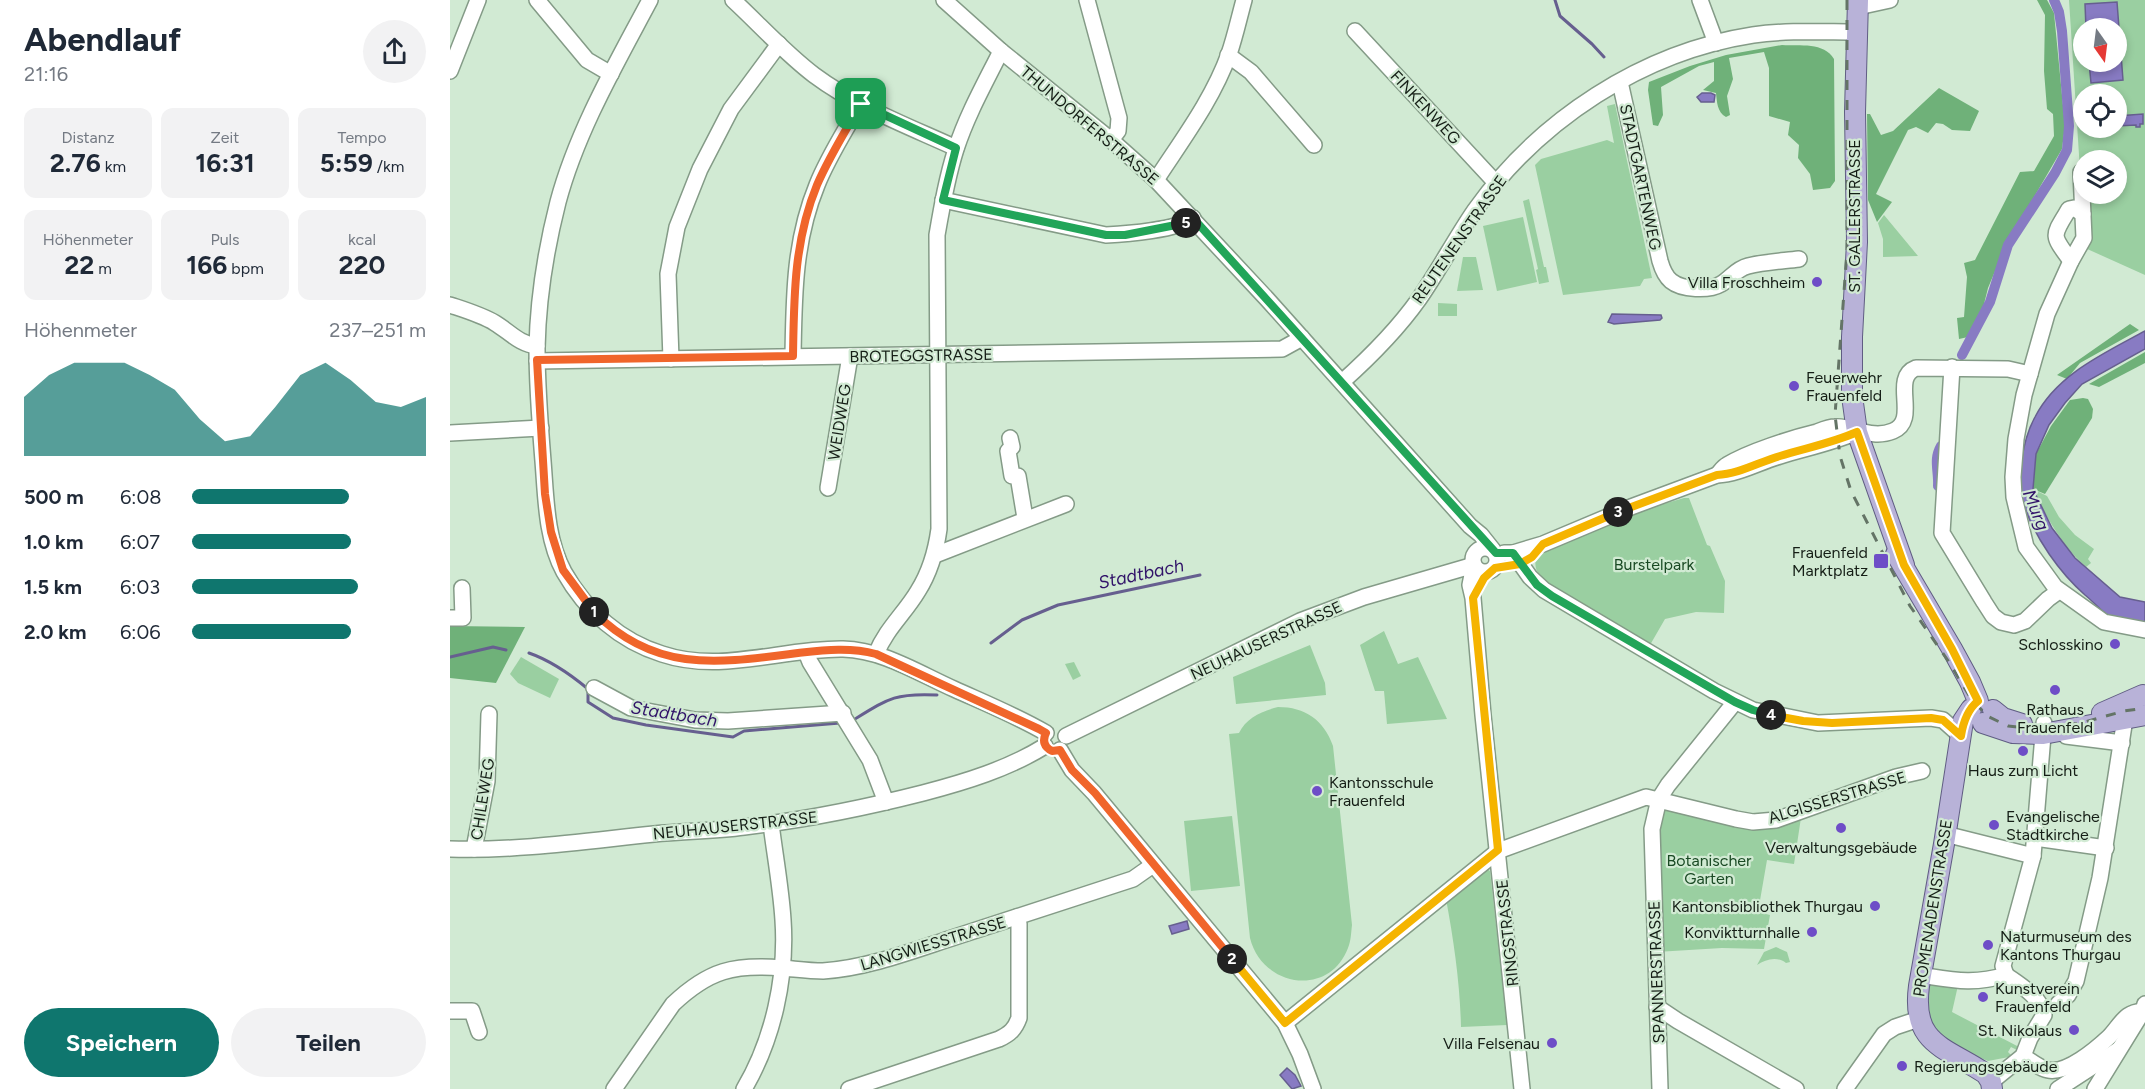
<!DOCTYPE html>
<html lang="de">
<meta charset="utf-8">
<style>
:root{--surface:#fff;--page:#f2f2f3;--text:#1f2937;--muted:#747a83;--accent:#0f766e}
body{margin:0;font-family:Figtree,sans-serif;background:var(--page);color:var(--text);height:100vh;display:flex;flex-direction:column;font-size:22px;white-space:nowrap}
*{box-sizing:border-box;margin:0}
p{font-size:20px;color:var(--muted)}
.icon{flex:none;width:33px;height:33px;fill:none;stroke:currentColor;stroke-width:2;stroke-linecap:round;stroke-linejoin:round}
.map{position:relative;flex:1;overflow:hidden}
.drawer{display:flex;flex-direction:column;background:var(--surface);width:450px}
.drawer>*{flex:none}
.needle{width:39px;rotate:166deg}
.tools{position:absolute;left:1623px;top:18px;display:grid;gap:12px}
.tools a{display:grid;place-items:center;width:54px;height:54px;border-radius:50%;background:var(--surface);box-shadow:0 3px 9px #0003;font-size:30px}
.pin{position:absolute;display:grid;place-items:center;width:51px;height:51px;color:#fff;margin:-26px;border-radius:12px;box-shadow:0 3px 9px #0006}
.km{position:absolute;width:30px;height:30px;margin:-15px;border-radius:50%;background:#222;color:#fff;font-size:16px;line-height:30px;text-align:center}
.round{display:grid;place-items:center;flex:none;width:63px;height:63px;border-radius:32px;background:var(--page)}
.headline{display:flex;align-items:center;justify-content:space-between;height:102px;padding:0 24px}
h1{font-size:33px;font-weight:700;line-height:45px}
.metrics{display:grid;grid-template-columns:repeat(3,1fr);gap:9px;height:102px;padding:6px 24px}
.metrics div{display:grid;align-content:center;border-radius:12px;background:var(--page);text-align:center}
.metrics b{font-size:26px;font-weight:700}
.metrics small{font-size:16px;font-weight:400}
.metrics p{font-size:16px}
.chart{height:168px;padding:12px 24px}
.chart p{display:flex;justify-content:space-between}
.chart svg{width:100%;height:108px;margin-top:6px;fill:var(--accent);opacity:.7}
.button{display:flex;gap:12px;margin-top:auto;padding:12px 24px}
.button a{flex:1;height:69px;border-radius:36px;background:var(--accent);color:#fff;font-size:24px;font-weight:700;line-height:69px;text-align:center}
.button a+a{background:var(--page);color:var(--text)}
ul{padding:0 24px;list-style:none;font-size:20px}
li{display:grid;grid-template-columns:96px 72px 1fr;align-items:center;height:45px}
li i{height:15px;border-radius:8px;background:var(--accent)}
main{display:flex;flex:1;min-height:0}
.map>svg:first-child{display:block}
</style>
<main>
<section class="drawer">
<div class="headline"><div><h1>Abendlauf</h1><p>21:16</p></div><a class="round"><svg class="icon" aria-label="share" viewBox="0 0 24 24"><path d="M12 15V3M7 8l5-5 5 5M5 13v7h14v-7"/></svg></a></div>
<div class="metrics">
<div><p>Distanz</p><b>2.76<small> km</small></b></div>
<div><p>Zeit</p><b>16:31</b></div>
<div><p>Tempo</p><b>5:59<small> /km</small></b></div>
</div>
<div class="metrics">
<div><p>Höhenmeter</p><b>22<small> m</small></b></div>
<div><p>Puls</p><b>166<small> bpm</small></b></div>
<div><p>kcal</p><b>220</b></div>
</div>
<div class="chart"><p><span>Höhenmeter</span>237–251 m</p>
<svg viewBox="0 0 160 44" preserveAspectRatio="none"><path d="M0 44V20L10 11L20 6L30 6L40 6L50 11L60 17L70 29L80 38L90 36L100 24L110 11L120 6L130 13L140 22L150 24L160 20V44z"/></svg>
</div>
<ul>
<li><b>500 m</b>6:08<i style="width:67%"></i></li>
<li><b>1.0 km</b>6:07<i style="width:68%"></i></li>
<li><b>1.5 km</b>6:03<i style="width:71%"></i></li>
<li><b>2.0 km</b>6:06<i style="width:68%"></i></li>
</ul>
<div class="button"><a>Speichern</a><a>Teilen</a></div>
</section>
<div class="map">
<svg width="1695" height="1089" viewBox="0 0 1695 1089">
<rect width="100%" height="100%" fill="#d1ead3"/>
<!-- green -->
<g fill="#9acfa1" fill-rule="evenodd">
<path d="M1619,0H1695V275L1635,248ZM1634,28H1666V62H1634ZM1634,94H1666V128H1634ZM1634,160H1666V194H1634Z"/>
<polygon points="1165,104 1202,278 1194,279 1190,286 1113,295 1085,165 1091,159 1157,140 1164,143 1157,106"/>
<polygon points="1079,199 1094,267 1096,267 1099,282 1089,284 1086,270 1088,269 1073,201"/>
<polygon points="1434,215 1468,256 1433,257 1433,239 1428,223"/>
<polygon points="1073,217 1087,282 1047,291 1033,226"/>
<polygon points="1013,257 1026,257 1033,290 1007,291"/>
<polygon points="988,303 1007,304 1007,316 988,316"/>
<path d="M1583,489L1597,496L1609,517L1625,535L1644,549L1638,559L1641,563L1636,567C1612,546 1597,518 1583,489Z"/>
<path d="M1234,498H1239L1257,545L1260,546L1275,581L1274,613L1246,612L1215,619L1200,645L1101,586C1091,577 1083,572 1086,558L1109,543L1186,512Z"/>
<polygon points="934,631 948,664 968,657 997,719 937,724 934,691 925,691 910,645"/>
<polygon points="860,645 875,683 876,695 786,704 783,677"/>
<polygon points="71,657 109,679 100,698 68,683 60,674"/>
<polygon points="624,662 631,676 623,680 615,664"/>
<path d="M828,707C855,707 874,720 883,746L902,925C901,933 901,941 898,948C879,998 812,987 800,938L779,734L789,733C796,718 812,711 828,707Z"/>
<polygon points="1209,799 1286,819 1352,811 1344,864 1317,860 1308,912 1320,915 1314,949 1272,948 1206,952"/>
<polygon points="782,816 790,886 741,891 734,821"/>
<path d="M1037,869L1040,871L1057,1025L1011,1027C1010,984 1004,942 996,899Z"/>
<path d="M1326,947L1337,952L1340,962L1336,963C1327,956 1316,959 1307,965L1314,952Z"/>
<polygon points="1478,976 1509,981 1502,1012 1569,1047 1567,1050 1561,1047 1558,1052 1561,1055 1559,1057 1538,1061 1521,1054 1486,1032 1476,1013"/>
</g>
<!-- forest -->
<g fill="#6fb179">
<polygon points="1587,0 1597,0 1604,13 1615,126 1612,149 1556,245 1538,288 1532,312 1518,337 1509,339 1507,318 1514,317 1517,277 1514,263 1525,260 1570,172 1584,171 1604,136 1603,114 1597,109 1594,71 1595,15"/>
<path d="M1332,45C1350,46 1374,42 1384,59L1385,181L1380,188L1363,190L1360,174L1348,158L1349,145L1338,135L1340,122L1319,116V68L1314,52L1279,58L1283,79L1277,96L1280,115L1276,117C1267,112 1267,102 1266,93L1253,90L1264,81V62L1249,66L1211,87L1213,115L1208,126L1203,125L1198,90L1199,82L1240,66L1276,55Z"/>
<polygon points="1489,88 1529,111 1520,131 1502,130 1493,124 1486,123 1478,133 1466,127 1458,130 1426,194 1442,202 1427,222 1418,200 1417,114 1420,114 1431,135 1443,131"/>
<polygon points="1680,324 1689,330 1630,363 1617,379 1607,375"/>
<polygon points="1695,352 1695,363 1649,387 1639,384"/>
<polygon points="1633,398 1638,399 1643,409 1642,418 1595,494 1583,489 1586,454 1601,426 1620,400"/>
<polygon points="0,626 75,627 46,683 0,678"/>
</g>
<!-- water -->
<g fill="#887bc3" stroke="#665f8f" stroke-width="1.5">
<polygon points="1667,2 1673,80 1641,83 1639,62 1666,62 1666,28 1636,28 1635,4"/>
<polygon points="1252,93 1261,93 1265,95 1264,102 1251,102 1247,97"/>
<polygon points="1693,114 1693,124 1690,124 1690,127 1686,127 1686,125 1667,126 1667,116"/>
<polygon points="1162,314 1211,315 1212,318 1210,320 1164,324 1158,322"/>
<path d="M1695,331V349L1632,384L1615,403L1599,425L1586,454L1583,489L1602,528L1625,558L1670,597L1695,602V624C1685,622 1673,622 1663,618C1654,615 1644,602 1635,595C1609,572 1586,539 1574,506C1565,481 1573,439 1585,417C1607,374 1655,353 1695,331Z"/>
<polygon points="737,921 739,929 722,934 719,926"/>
<polygon points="837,1068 845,1075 851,1086 842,1089 830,1075"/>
</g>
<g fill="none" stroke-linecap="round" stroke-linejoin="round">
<!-- stream -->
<g stroke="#665f8f" stroke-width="3">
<polyline points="1105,0 1110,16 1142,44 1154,57"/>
<polyline points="541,643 572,620 608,605 750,575"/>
<path d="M79,653C102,661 120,674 138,689V702L163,718L196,725L283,737L294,731L390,723"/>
<polyline points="0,657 43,647 56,650"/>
<path d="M405,719C439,698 446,693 487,695"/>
</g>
<!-- canal -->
<g stroke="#887bc3" stroke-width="10">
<polyline points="1512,355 1540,302 1558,245 1605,173 1617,150 1619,126 1612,31 1609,12 1604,0"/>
<path d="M1488,486C1489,471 1483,460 1491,446"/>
</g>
<!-- minor casing -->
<g stroke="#849b87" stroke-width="18">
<g id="minor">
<polyline points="87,0 137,60 161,74"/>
<path d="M200,0C166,64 127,131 108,202C96,249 88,299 87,348C87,386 90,424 93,461C96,498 96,539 114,572C136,611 170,641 212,654C272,674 332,648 393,649C433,650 468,673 504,689C535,703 567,716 596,733"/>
<path d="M283,0C310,25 335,53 364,75C407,107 458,126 506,148"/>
<polyline points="494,0 551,51 661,140 706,180 817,299 1020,526 1031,535 1043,550"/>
<polyline points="637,0 669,118 668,131 661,140"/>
<polyline points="1250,0 1266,43"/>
<polyline points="1408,7 1440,0"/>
<polyline points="905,31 1046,183"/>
<polyline points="778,55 801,72 864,145"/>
<polyline points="0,71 28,0"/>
<path d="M1170,82L1210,261C1212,268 1215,276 1221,281C1232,290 1259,291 1271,284C1281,278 1286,269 1298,266C1314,262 1333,261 1349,259"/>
<polyline points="1631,172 1634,238 1621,261 1597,314 1574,395 1566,439 1563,477 1564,497 1576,547 1605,587 1654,622 1695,630"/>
<path d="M706,180C732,140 763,99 779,54C785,37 789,18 794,0"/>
<path d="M493,200L656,235C676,234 728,230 743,218"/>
<path d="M1621,261C1601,234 1602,237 1619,209L1624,208L1633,214"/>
<path d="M0,305C15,310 32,315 45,323C60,332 69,344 87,346"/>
<path d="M343,356C344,296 344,241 367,185C378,157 396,130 410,104"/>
<polyline points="221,359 218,274 227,227 250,169 281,109 329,44"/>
<polyline points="87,361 832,349 852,338"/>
<polyline points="1502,367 1492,533 1534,602 1543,616 1551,622 1564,625 1575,621 1598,599 1609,591"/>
<path d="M892,382C920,357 947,330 969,299C989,270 1005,239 1025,210C1089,120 1192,52 1303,35C1338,30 1372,32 1407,32"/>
<polyline points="0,433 91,428"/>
<polyline points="560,438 562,447 558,451 562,476 568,476 575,518"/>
<path d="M1267,475C1270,472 1273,467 1277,465C1298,452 1342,438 1367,432C1372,430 1379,427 1385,427C1402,425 1421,440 1443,431C1470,420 1440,378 1466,368L1558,369L1580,374"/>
<polyline points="378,488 400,356"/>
<circle cx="1035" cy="560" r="12"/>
<path d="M1054,553H1063L1093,544L1181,507L1267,475C1289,474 1309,462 1330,456C1356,448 1382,443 1407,432"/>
<polyline points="1063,553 1080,577 1094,590 1264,691 1303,710 1368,723 1481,718 1493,720 1511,736"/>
<polyline points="485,555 616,504"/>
<polyline points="0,618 13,618 12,588"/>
<polyline points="356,652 360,662 420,760 436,802"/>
<path d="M426,654C436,629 455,613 468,591C480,572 486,551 489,529L487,235C492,206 497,177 506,149C517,115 535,83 551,51"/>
<polyline points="144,688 181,708 245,720 278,721 393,713"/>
<polyline points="616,736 850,621 914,597 1024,565 1020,585 1023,598 1033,715 1072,1089"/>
<polyline points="1616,736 1672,743"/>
<polyline points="610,750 622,770 644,793 835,1023 850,1054 863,1089"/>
<polyline points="1495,834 1583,856"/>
<polyline points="1585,838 1656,848"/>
<path d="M0,849C69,851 136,841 204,834C234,831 264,831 294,827C355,820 414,808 473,793C515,782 558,769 595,746"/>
<polyline points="24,849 37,781 39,714"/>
<path d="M1470,975C1503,980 1523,985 1556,975"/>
<polyline points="1556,975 1553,966 1583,856 1594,723"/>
<polyline points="1608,1004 1618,995 1626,981 1650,878 1674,725"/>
<polyline points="1207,1007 1228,1021 1346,1089"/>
<polyline points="0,1011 22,1011 29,1032"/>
<polyline points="835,1023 1048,851 1196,797 1286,819 1303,822 1326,820 1446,777 1472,771"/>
<path d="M1573,1056C1581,1061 1589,1068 1598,1070C1617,1074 1646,1049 1659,1037C1670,1026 1676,1009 1695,1012"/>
<path d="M1541,1082L1573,1056L1580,1038L1594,1015C1591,997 1570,985 1556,975"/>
<path d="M164,1089L223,1004C259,970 284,964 332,968C345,969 359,971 373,971C418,968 462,951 505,937C565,918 624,898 683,879L703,865"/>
<path d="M294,1089C323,1040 337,977 333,920C331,888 325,856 321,824"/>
<path d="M399,1089L549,1039C560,1034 565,1029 569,1018V924L567,917"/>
<polyline points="1210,1089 1202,829 1209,799 1218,785 1285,702"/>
<polyline points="1395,1089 1434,1034 1445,1027 1469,1019"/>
<polyline points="1608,1089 1668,1050"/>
<polyline points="1645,1089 1693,1011 1695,1004"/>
</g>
</g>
<!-- major casing -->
<g stroke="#605d83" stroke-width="22">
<g id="major">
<polyline points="1408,0 1405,112 1407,242 1402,337 1402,396 1407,432 1454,565"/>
<polyline points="1446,554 1502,649 1520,682 1528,701"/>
<path d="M1521,709L1513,721L1494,844L1469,986C1461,1045 1496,1047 1536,1074L1541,1082L1542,1089"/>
<polyline points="1543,710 1553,718 1572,724"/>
<polyline points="1652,713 1693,695"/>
<polyline points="1533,723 1563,733 1593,734 1695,715"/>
</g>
</g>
<!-- minor -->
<use href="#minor" stroke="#fff" stroke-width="15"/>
<!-- major -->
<use href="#major" stroke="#b8b2d8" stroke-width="20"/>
<!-- rail -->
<polyline stroke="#647466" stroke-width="3" stroke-dasharray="10 10" stroke-linecap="butt" points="1397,0 1397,251 1385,415 1390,456 1401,491 1460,606 1499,662 1520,697 1537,716 1558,726 1586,729 1631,723 1674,711 1695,708"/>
</g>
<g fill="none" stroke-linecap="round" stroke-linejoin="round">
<!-- split-1 casing -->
<g stroke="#fff" stroke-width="12">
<path id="split-1" d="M144,612L113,570L101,532L95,494L87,360L343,356C344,296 344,241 367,185C379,157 396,130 411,104"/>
</g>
<!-- split-2 casing -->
<g stroke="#fff" stroke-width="12">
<path id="split-2" d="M144,612C206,674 269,663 348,653C375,650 400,647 426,654L589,729L596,733C592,741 594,747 602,751L610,750L622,770L645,793L782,959"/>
</g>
<!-- split-3 casing -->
<g stroke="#fff" stroke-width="12">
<polyline id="split-3" points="782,959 835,1023 1048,850 1023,598 1034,578 1045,568 1070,564 1082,557 1093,544 1168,512"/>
</g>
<!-- split-4 casing -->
<g stroke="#fff" stroke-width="12">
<path id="split-4" d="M1168,512L1267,475C1289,474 1309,462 1330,456C1356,448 1382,443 1407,432L1454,565L1502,649L1528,701C1517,710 1513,723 1511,736L1493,720L1481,718L1382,723L1353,721L1321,715"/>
</g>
<!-- split-5 casing -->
<g stroke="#fff" stroke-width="12">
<polyline id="split-5" points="736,223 743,218 1046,553 1063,553 1087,585 1102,596 1285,702 1303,710 1321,715"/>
</g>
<!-- split-6 casing -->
<g stroke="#fff" stroke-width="12">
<polyline id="split-6" points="411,104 506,148 493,200 656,235 675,235 736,223"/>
</g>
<!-- split-1 -->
<use href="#split-1" stroke="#f0652b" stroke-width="8"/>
<!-- split-2 -->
<use href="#split-2" stroke="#f0652b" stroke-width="8"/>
<!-- split-3 -->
<use href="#split-3" stroke="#f5b400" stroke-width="8"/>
<!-- split-4 -->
<use href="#split-4" stroke="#f5b400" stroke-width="8"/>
<!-- split-5 -->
<use href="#split-5" stroke="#22a559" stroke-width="8"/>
<!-- split-6 -->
<use href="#split-6" stroke="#22a559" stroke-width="8"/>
</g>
<!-- markers -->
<g fill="#6e4dc7" stroke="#d1ead3" stroke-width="2">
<circle cx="1367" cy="282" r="6"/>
<circle cx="1344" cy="386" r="6"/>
<rect x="1423" y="553" width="16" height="16" rx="3"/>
<circle cx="1665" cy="644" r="6"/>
<circle cx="1605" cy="690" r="6"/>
<circle cx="1573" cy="751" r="6"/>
<circle cx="867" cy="791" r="6"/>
<circle cx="1544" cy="825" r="6"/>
<circle cx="1391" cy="828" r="6"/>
<circle cx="1425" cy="906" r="6"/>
<circle cx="1362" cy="932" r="6"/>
<circle cx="1538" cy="945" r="6"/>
<circle cx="1533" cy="997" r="6"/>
<circle cx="1624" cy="1030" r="6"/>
<circle cx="1102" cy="1043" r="6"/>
<circle cx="1452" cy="1066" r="6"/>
</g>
<g text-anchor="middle" stroke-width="4.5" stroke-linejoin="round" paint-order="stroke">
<!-- street labels -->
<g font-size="16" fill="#151e16" stroke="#d1ead3">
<text transform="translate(976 107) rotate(47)" y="6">FINKENWEG</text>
<text transform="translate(640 125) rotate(40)" y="6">THUNDORFERSTRASSE</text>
<text transform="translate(1191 177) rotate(78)" y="6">STADTGARTENWEG</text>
<text transform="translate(1404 216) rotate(-90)" y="6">ST. GALLERSTRASSE</text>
<text transform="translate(1009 239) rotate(-55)" y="6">REUTENENSTRASSE</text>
<text transform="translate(471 355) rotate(-1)" y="6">BROTEGGSTRASSE</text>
<text transform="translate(389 422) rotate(-81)" y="6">WEIDWEG</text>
<text transform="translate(816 640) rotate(-25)" y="6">NEUHAUSERSTRASSE</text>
<text transform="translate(1387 797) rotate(-17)" y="6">ALGISSERSTRASSE</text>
<text transform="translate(32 799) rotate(-81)" y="6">CHILEWEG</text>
<text transform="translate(285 825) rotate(-6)" y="6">NEUHAUSERSTRASSE</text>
<text transform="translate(1482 908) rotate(-81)" y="6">PROMENADENSTRASSE</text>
<text transform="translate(1057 933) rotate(-96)" y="6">RINGSTRASSE</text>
<text transform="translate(483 943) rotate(-17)" y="6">LANGWIESSTRASSE</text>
<text transform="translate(1206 972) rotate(-92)" y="6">SPANNERSTRASSE</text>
</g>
<!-- poi labels -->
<g font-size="16" fill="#151e16" stroke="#d1ead3" text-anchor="end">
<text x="1355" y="288">Villa Froschheim</text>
<text x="1356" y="383" text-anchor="start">Feuerwehr<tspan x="1356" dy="18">Frauenfeld</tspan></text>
<text x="1418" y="558">Frauenfeld<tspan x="1418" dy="18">Marktplatz</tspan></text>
<text x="1653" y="650">Schlosskino</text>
<text x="1605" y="715" text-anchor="middle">Rathaus<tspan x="1605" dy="18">Frauenfeld</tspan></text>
<text x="1573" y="776" text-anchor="middle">Haus zum Licht</text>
<text x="879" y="788" text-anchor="start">Kantonsschule<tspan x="879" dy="18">Frauenfeld</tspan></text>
<text x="1556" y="822" text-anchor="start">Evangelische<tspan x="1556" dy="18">Stadtkirche</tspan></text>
<text x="1391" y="853" text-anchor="middle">Verwaltungsgebäude</text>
<text x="1413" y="912">Kantonsbibliothek Thurgau</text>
<text x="1350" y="938">Konviktturnhalle</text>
<text x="1550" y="942" text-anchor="start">Naturmuseum des<tspan x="1550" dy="18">Kantons Thurgau</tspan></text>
<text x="1545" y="994" text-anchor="start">Kunstverein<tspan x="1545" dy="18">Frauenfeld</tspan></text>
<text x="1612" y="1036">St. Nikolaus</text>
<text x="1090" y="1049">Villa Felsenau</text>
<text x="1464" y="1072" text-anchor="start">Regierungsgebäude</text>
</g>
<!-- park labels -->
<g font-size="16" fill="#1a4a24" stroke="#d1ead3">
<text x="1204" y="570">Burstelpark</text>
<text x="1259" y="866">Botanischer<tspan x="1259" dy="18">Garten</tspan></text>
</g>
<!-- water labels -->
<g font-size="18" font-style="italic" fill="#311369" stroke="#d1ead3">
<text transform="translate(1586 510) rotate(68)" y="6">Murg</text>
<text transform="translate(691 574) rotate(-12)" y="6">Stadtbach</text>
<text transform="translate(224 714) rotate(9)" y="6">Stadtbach</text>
</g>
</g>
</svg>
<div class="tools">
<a><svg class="needle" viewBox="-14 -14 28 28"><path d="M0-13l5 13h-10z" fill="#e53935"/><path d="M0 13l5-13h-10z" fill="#747a83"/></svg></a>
<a><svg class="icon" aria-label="locate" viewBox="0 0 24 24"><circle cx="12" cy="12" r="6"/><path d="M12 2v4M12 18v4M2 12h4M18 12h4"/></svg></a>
<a><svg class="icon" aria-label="layers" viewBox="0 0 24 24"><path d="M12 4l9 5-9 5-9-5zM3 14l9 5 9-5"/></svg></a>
</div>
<div class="pin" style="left:411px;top:104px;background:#1e9e55"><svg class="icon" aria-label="arrive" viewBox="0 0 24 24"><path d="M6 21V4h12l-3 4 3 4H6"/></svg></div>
<b class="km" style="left:144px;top:612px">1</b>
<b class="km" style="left:782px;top:959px">2</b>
<b class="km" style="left:1168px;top:512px">3</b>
<b class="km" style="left:1321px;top:715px">4</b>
<b class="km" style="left:736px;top:223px">5</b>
</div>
</main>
